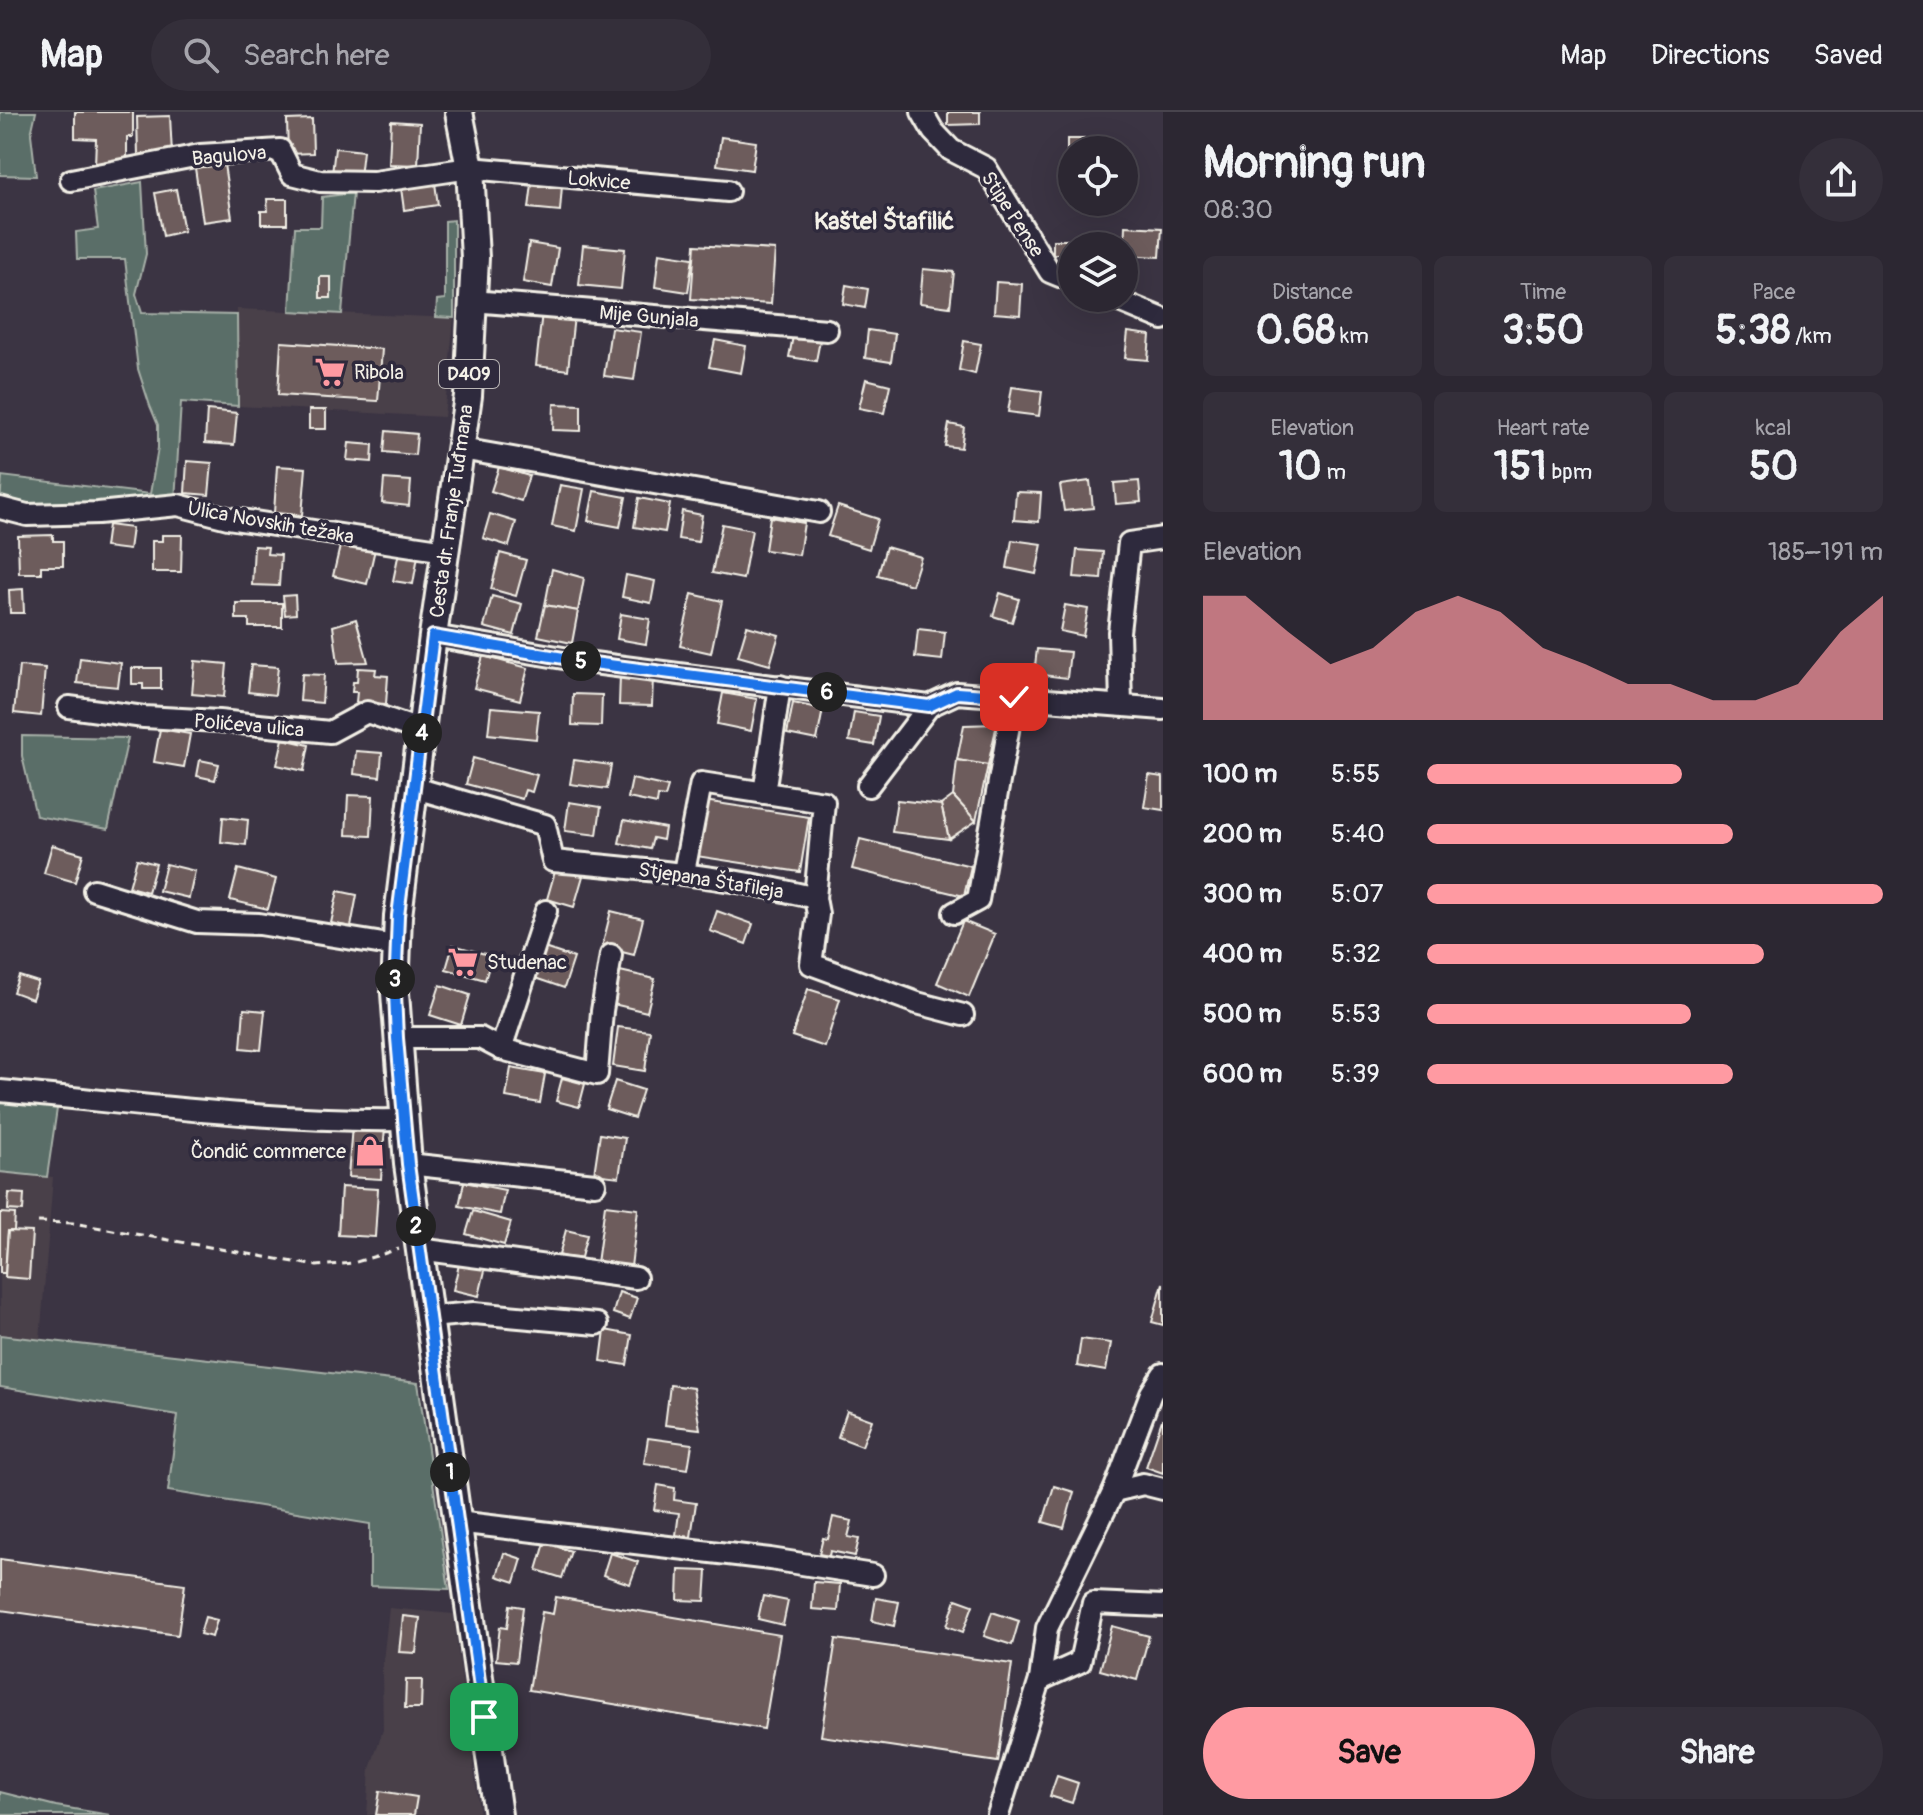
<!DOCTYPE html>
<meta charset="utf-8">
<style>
:root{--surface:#2c2732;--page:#342f3a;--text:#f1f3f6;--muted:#a6a5ac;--line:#48444d;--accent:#ff9aa2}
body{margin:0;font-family:Pangolin,sans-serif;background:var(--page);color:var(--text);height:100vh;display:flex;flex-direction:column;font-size:30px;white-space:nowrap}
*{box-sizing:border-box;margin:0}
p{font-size:26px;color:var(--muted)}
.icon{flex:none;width:44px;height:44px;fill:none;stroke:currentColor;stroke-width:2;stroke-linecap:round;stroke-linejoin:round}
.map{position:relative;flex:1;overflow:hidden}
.sheet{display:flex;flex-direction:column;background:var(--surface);width:760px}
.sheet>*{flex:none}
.tools{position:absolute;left:1058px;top:24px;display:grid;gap:16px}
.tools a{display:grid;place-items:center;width:80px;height:80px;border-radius:50%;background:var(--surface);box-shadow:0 8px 32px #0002,0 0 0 2px var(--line);font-size:40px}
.pin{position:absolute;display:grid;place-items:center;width:68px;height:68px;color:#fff;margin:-34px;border-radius:16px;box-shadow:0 4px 12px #0006}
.km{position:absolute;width:40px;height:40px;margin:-20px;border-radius:50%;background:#222;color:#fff;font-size:22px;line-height:40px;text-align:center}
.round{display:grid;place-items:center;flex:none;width:84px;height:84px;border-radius:42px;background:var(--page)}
.overview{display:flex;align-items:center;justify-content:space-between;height:136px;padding:0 40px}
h1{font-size:44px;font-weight:700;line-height:60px}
.stats{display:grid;grid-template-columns:repeat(3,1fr);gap:12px;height:136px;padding:8px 40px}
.stats div{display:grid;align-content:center;border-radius:12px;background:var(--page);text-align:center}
.stats b{font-size:40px;font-weight:700}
.stats small{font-size:22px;font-weight:400}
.stats p{font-size:22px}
.chart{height:224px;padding:16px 40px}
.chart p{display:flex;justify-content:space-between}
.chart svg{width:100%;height:144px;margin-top:8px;fill:var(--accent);opacity:.7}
.button{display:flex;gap:16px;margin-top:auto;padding:16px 40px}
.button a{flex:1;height:92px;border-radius:48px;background:var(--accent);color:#111;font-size:32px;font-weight:700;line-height:92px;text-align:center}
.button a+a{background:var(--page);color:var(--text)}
ul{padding:0 40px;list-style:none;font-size:26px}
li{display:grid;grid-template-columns:128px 96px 1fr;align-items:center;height:60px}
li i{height:20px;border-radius:10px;background:var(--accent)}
header{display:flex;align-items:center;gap:48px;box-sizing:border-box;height:112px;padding:0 40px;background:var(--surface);border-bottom:2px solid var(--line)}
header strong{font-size:38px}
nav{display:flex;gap:44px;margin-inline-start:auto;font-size:28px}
.search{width:560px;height:72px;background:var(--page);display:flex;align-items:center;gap:20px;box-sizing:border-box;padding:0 28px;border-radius:44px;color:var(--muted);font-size:30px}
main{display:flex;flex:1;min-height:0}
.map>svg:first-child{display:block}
</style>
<header>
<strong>Map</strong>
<div class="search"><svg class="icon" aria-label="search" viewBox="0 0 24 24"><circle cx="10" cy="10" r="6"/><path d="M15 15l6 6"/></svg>Search here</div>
<nav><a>Map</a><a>Directions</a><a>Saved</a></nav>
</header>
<main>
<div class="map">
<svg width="1163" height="1703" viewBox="0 0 1163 1703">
<rect width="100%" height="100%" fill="#3b3443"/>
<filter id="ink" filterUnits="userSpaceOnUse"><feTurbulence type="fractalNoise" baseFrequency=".0125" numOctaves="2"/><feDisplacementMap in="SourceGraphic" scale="16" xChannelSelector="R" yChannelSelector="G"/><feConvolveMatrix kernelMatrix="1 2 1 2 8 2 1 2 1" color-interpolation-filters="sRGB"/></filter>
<g filter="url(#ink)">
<!-- built -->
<g fill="#4a404a">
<polygon points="237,197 454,206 444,305 238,294"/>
<polygon points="0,1060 53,1065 40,1228 0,1223"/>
<polygon points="389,1496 453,1502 480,1703 367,1703 370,1657 383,1618 382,1558"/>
</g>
<!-- green -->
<g fill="#5a6e67" stroke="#a7b0a8" stroke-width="2">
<polygon points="0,0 36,0 31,22 36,64 0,63"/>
<polygon points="142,70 146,142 136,182 142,201 237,203 238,294 181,290 175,389 26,398 0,392 2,364 150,382 158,336 158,313 150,294 138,257 125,147 77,147 76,120 98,117 93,79"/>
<polygon points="353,81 342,202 290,199 295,115 321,115 322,85"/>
<polygon points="454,108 454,206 436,205 437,188 445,187 445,109"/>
<polygon points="22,624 128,626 108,717 36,704 22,644"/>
<polygon points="0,985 58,990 47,1065 0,1060"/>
<polygon points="0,1223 418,1271 449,1477 370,1474 370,1412 168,1379 178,1303 0,1275"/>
<polygon points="0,1680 56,1694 110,1703 0,1703"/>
</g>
<!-- building -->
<g fill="#6d5b5b" stroke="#f4f1e8" stroke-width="2">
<polygon points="75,0 133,0 133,25 127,25 127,53 95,53 96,27 75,26"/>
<polygon points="948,0 980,0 980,12 948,13"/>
<polygon points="170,4 172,42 138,43 137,5"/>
<polygon points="312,7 313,41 288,42 287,8"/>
<polygon points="391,9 420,11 418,53 389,52"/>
<polygon points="721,25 756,30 752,58 717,53"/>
<polygon points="1067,27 1098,27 1099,38 1072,38 1072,48 1067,48"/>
<polygon points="335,36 363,39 360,65 332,62"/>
<polygon points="224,52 232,106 203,110 195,56"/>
<polygon points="435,71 438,93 404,98 401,76"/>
<polygon points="532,72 562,74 560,99 529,96"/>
<polygon points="176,77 184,119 163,124 155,81"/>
<polygon points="267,87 287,87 287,112 261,112 261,99 268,99"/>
<polygon points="1125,114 1162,116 1160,145 1124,143"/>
<polygon points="1053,128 1073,128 1072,142 1053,142"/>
<polygon points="529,131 558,136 552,175 523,170"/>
<polygon points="583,133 625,137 621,177 579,173"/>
<polygon points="695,133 775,138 771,192 691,187"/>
<polygon points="659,141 693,146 688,180 655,175"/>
<polygon points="923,157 954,160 950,195 920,191"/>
<rect x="320" y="165" width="11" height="21"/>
<polygon points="996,170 1022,172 1020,203 994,201"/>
<polygon points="846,173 868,177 865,196 843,192"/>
<polygon points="542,200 574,204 568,258 536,254"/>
<polygon points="611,216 641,220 634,268 604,264"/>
<polygon points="868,218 895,222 891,250 865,246"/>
<polygon points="1128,220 1150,223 1148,248 1125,246"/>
<polygon points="793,224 820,228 816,249 789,245"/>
<polygon points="715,228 746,234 741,261 709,255"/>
<polygon points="964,229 981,232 975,262 959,258"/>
<polygon points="281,230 382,237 378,289 278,283"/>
<polygon points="866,267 890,273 884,301 859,296"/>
<polygon points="1012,275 1042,279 1039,304 1008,300"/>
<polygon points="554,292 581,293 581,319 553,318"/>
<polygon points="207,298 237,301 234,333 205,331"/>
<rect x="309" y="298" width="17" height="19"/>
<polygon points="949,312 964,315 961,336 945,334"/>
<polygon points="386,319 417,322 415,343 384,340"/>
<polygon points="349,331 373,333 372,350 347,348"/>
<polygon points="187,349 212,351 209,383 185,381"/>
<polygon points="277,354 306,356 302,403 274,401"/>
<polygon points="499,355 529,364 521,389 491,379"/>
<polygon points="384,367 411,369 409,394 382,391"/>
<polygon points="1090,369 1093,396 1064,399 1060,373"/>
<polygon points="1139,369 1141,390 1116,392 1114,371"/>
<polygon points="560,373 584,377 576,419 552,414"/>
<polygon points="594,379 626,385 620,415 588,409"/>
<polygon points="1016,380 1041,381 1039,410 1014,408"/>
<polygon points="639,386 670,392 665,420 634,415"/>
<polygon points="838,394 878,407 869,437 828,424"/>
<polygon points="682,399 702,403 698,430 678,427"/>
<polygon points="490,402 516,410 509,434 483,426"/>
<polygon points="770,405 804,411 799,443 765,438"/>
<polygon points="722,412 752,418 743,467 712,461"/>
<polygon points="108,413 132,416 129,438 105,435"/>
<polygon points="53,423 53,429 63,429 63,454 41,454 41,461 19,461 18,424"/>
<polygon points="162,423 182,423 181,460 152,460 152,429 162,429"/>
<polygon points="1012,428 1042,432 1036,462 1007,456"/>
<polygon points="341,430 375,437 367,472 333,464"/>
<polygon points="254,434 268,435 267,442 281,443 279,474 252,473"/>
<polygon points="400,435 419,438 413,472 393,469"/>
<polygon points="886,435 921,445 912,473 878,463"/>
<polygon points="1077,438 1103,440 1101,467 1074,465"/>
<polygon points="500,441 526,448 516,484 491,477"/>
<polygon points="552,457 584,466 578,499 545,493"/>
<polygon points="626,463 655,469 651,491 622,485"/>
<polygon points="23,477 24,501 10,501 9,478"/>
<polygon points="1000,481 1019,487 1012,510 993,504"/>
<polygon points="692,482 722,489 711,541 680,534"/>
<polygon points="295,483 296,502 285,503 283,484"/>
<polygon points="492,484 522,492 514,523 484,515"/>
<polygon points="236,491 282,491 282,515 249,515 249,507 236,507"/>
<polygon points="545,493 578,499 572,531 538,524"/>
<polygon points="1065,493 1088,497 1083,524 1060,519"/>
<polygon points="621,502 650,507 646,532 617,527"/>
<polygon points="356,507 368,550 338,551 333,514"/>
<polygon points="747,514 779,523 770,553 738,544"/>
<polygon points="918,517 945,520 942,548 915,545"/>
<polygon points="1037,537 1070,540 1067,566 1034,562"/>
<polygon points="483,544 528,556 520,588 474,576"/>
<polygon points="80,546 121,551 118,575 77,571"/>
<polygon points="195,549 227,552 224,585 192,582"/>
<polygon points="251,553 278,555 275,583 248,580"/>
<polygon points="19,554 45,556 41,604 14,601"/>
<polygon points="132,556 161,556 161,577 143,577 143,572 132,572"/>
<polygon points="358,556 376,557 375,563 388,564 386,592 356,590 357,580 352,580 353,570 357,570"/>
<polygon points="302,562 324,563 322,591 300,589"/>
<polygon points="620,563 653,564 652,594 619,593"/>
<polygon points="723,581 757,587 751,619 717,612"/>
<polygon points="573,582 602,583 601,614 572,613"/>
<polygon points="793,591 823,597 817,628 787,622"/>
<polygon points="491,595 539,599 536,627 488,622"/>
<polygon points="854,600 879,604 874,633 849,629"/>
<polygon points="997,612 988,653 957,648 964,613"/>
<polygon points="160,617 190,622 184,655 154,650"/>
<polygon points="283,627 309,633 304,659 277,653"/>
<polygon points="356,639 382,641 380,665 354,662"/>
<polygon points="473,646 537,663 532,680 525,678 522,687 466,672"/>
<polygon points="200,648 219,652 215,668 197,664"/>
<polygon points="574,648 611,653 607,677 570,672"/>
<polygon points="957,648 988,653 976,709 953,684"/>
<polygon points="1149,663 1163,665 1163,698 1144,695"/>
<polygon points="632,667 668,675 665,685 658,684 657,692 628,686"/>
<polygon points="348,683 373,684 371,724 346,723"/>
<polygon points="953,684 976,709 949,727 941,693"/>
<polygon points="897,688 941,693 949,727 892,720"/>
<polygon points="704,689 809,705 800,760 696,744"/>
<polygon points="569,690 601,695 597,723 565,719"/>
<polygon points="223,705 248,708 246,733 221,730"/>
<polygon points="624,708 665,716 663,728 653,726 650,737 619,731"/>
<polygon points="860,727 971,754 964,784 852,757"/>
<polygon points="52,733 83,742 75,770 44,761"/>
<polygon points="137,747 156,752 148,780 129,775"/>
<polygon points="166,752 195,759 189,786 159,779"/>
<polygon points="556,756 583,764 574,795 547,787"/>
<polygon points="238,757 276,767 268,797 230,788"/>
<polygon points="338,779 357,783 351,815 331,811"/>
<polygon points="611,799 643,807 634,843 602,835"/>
<polygon points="717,799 753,812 746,832 710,819"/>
<polygon points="963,809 995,822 969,885 937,871"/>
<polygon points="453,833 492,844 485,868 446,857"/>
<polygon points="541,835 574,846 564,876 532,865"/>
<polygon points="620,859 655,867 647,900 613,892"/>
<polygon points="19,864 38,870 32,887 13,880"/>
<polygon points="440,873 470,883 461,913 430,903"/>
<polygon points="808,877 840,887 825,935 792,924"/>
<polygon points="244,897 265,899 261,938 241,936"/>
<polygon points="618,915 650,919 645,959 613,954"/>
<polygon points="511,956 545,962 540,991 506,985"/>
<polygon points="562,966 585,972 579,995 556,989"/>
<polygon points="615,969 643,978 634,1006 606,997"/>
<polygon points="352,1013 385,1015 381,1067 348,1065"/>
<polygon points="600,1022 625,1026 619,1065 594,1062"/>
<polygon points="464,1070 505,1078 500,1102 459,1094"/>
<polygon points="341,1075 378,1077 375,1125 338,1123"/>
<polygon points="9,1081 24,1082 23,1099 8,1098"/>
<polygon points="605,1093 638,1097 631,1155 597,1151"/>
<polygon points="473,1099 511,1110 504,1133 466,1122"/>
<polygon points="0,1101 15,1102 14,1119 8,1119 5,1161 0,1161"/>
<polygon points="566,1118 587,1123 580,1149 559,1143"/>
<polygon points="8,1119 32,1120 29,1167 5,1165"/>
<polygon points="461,1144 487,1150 479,1184 453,1178"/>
<polygon points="1163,1171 1163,1213 1152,1210"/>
<polygon points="619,1180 637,1186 630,1207 613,1201"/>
<polygon points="605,1218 632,1223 627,1253 601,1249"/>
<polygon points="1081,1227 1111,1231 1106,1259 1077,1254"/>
<polygon points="670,1273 693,1276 700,1317 665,1313"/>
<polygon points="847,1299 872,1308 862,1334 838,1325"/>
<polygon points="1162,1308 1163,1308 1163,1361 1146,1355"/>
<polygon points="648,1326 692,1332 688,1357 644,1351"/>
<polygon points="658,1373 675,1376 674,1388 696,1391 691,1425 676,1423 679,1401 654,1398"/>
<polygon points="1054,1374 1074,1380 1064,1416 1043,1410"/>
<polygon points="833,1405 852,1409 848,1425 859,1427 855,1444 830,1439 829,1444 819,1442 823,1426 828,1427"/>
<polygon points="545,1431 571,1439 562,1466 537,1458"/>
<polygon points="504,1441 522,1447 515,1470 497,1464"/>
<polygon points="610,1441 638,1450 630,1472 603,1463"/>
<polygon points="0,1447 185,1472 178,1523 0,1498"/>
<polygon points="679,1458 707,1459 705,1489 678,1488"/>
<polygon points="814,1470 840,1472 838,1499 812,1497"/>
<polygon points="763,1484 788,1489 783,1513 758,1507"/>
<polygon points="556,1485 780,1523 764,1617 529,1578 542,1500 553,1502"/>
<polygon points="876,1486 899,1490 894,1514 872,1509"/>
<polygon points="956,1487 973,1493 963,1520 947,1514"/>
<polygon points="510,1493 523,1495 516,1550 496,1548 500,1515 507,1516"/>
<polygon points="992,1500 1019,1509 1012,1533 984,1524"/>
<polygon points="403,1504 420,1506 416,1541 399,1540"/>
<polygon points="205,1505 217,1508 212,1525 200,1522"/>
<polygon points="1112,1514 1149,1524 1137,1568 1100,1558"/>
<polygon points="836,1527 1012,1552 998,1650 821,1624"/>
<polygon points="406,1568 422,1568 421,1596 405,1596"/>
<polygon points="1057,1664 1078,1671 1072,1691 1050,1684"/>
<polygon points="380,1679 417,1685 414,1703 376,1703"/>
</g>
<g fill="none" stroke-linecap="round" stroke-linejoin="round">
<!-- minor casing -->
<g stroke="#f4f1e8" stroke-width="26">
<g id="minor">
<polyline points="922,0 933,19 951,38 986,56 1050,160 1072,169"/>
<polyline points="71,68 200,43 280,38 292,62 320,69 374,70 470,56 728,79"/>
<polyline points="1112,186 1163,207"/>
<polyline points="472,189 827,218"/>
<polyline points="461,337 819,400"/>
<polyline points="0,396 27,403 98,401 178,393 228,406 446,439"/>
<polyline points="433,524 593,551 929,594 957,581 1163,597"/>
<polyline points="1121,592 1119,520 1129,431 1163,426"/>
<polyline points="69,595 144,605 219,609 330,620 367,600 422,619"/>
<polyline points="868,674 929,594"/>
<path d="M415,676L545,713L553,749C641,757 728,764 815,786L818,802L811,852L917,891L963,903"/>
<polyline points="764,681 780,574"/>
<polyline points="684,760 701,671 824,690 815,786"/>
<polyline points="94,778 197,810 259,812 396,834"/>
<polyline points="954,801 978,788 1014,585"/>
<polyline points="397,926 480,926 501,937 597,962 602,899 611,843"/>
<polyline points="501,937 546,799"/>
<path d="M0,979C133,991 268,1010 402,1008"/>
<polyline points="408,1052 595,1072"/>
<polyline points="419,1137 636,1166"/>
<polyline points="429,1205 474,1201 597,1212"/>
<polyline points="1114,1379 1143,1372 1163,1377"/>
<polyline points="457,1410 770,1447 873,1463"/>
<polyline points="1040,1568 1080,1550 1093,1491 1163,1494"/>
<polyline points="998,1703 1040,1568 1047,1516 1114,1379 1151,1281 1163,1262"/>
</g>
</g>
<!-- major casing -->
<g stroke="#f4f1e8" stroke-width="32">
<polyline id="major" points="459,0 470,56 475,146 468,284 433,524 398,804 395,881 408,1052 498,1703"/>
</g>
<!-- path -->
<polyline stroke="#f4f1e8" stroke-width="3" stroke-dasharray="8 6" stroke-linecap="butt" points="38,1110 73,1111 317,1154 353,1151 399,1137"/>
<!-- minor -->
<use href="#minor" stroke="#2f2a3d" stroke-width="20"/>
<!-- major -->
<use href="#major" stroke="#2f2a3d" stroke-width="26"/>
</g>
</g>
<g fill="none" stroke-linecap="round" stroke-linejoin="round" filter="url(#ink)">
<!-- route casing -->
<g stroke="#fff" stroke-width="16">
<polyline id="route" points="484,1605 408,1052 397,926 395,881 398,804 433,524 593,551 929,594 957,581 1014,585"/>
</g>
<!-- route -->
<use href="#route" stroke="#1a73e8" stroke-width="10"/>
</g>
<!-- icons -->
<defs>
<g id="supermarket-bare" transform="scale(2.4)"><path d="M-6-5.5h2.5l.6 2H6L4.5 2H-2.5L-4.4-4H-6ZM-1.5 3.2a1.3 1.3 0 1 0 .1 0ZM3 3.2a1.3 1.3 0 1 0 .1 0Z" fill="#ff9aa2" stroke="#2f2a3d" stroke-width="2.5" paint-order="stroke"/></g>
<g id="shop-bare" transform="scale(2.4)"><path d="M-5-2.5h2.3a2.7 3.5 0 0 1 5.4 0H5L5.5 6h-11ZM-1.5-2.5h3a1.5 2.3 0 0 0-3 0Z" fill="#ff9aa2" stroke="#2f2a3d" stroke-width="2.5" paint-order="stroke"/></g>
</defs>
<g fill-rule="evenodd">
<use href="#supermarket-bare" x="330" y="260"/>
<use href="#supermarket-bare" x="463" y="850"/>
<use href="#shop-bare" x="370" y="1039"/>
</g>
<g text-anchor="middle" stroke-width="7" stroke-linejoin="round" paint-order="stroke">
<!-- shield labels -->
<rect fill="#2f2a3d" stroke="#b9b5b5" stroke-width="2" x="439" y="248" width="60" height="28" rx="6"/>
<g font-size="18" font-weight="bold" fill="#f4f1e8">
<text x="469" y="268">D409</text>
</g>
<!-- street labels -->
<g font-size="20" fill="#f4f1e8" stroke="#2f2a3d">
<text transform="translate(229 43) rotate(-5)" y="7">Bagulova</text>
<text transform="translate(599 68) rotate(5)" y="7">Lokvice</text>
<text transform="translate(1013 102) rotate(57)" y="7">Stipe Pense</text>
<text transform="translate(649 204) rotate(5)" y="7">Mije Gunjala</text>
<text transform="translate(451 399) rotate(-82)" y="7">Cesta dr. Franje Tuđmana</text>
<text transform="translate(271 410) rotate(10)" y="7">Ulica Novskih težaka</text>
<text transform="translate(249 613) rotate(5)" y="7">Polićeva ulica</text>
<text transform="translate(711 768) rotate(9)" y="7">Stjepana Štafileja</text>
</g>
<!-- poi labels -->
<g font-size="20" fill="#f4f1e8" stroke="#2f2a3d" text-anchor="start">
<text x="354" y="267">Ribola</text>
<text x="487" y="857">Studenac</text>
<text x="346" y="1046" text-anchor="end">Čondić commerce</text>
</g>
<!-- quarter labels -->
<g font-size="24" font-weight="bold" fill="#f4f1e8" stroke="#2f2a3d">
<text x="884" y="117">Kaštel Štafilić</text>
</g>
</g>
</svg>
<div class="tools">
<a><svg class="icon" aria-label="locate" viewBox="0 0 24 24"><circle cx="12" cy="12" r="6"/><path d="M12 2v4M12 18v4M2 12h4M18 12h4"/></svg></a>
<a><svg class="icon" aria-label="layers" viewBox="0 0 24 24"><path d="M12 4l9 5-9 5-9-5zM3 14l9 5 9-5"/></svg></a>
</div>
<div class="pin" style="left:484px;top:1605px;background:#1e9e55"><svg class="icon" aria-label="arrive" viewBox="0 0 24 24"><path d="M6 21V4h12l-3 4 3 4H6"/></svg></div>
<div class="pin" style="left:1014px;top:585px;background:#d93025"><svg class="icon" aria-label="check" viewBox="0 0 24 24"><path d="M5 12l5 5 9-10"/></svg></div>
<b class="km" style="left:450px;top:1360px">1</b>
<b class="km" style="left:416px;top:1114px">2</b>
<b class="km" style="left:395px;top:867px">3</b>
<b class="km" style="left:422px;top:621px">4</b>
<b class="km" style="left:581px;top:549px">5</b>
<b class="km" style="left:827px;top:580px">6</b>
</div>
<section class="sheet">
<div class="overview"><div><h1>Morning run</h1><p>08:30</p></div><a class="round"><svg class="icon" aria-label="share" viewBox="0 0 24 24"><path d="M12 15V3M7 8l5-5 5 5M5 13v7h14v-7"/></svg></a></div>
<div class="stats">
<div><p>Distance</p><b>0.68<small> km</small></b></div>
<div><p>Time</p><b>3:50</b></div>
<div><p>Pace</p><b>5:38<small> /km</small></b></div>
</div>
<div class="stats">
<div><p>Elevation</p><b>10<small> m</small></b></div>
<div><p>Heart rate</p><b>151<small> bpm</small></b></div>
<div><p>kcal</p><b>50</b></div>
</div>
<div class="chart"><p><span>Elevation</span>185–191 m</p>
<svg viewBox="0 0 160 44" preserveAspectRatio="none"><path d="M0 44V6L10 6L20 17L30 27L40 22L50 11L60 6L70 11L80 22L90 27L100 33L110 33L120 38L130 38L140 33L150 17L160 6V44z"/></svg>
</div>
<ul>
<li><b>100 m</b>5:55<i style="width:56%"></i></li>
<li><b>200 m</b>5:40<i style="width:67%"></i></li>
<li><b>300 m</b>5:07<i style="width:100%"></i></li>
<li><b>400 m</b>5:32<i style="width:74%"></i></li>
<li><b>500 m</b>5:53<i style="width:58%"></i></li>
<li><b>600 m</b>5:39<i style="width:67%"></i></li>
</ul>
<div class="button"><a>Save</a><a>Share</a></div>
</section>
</main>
